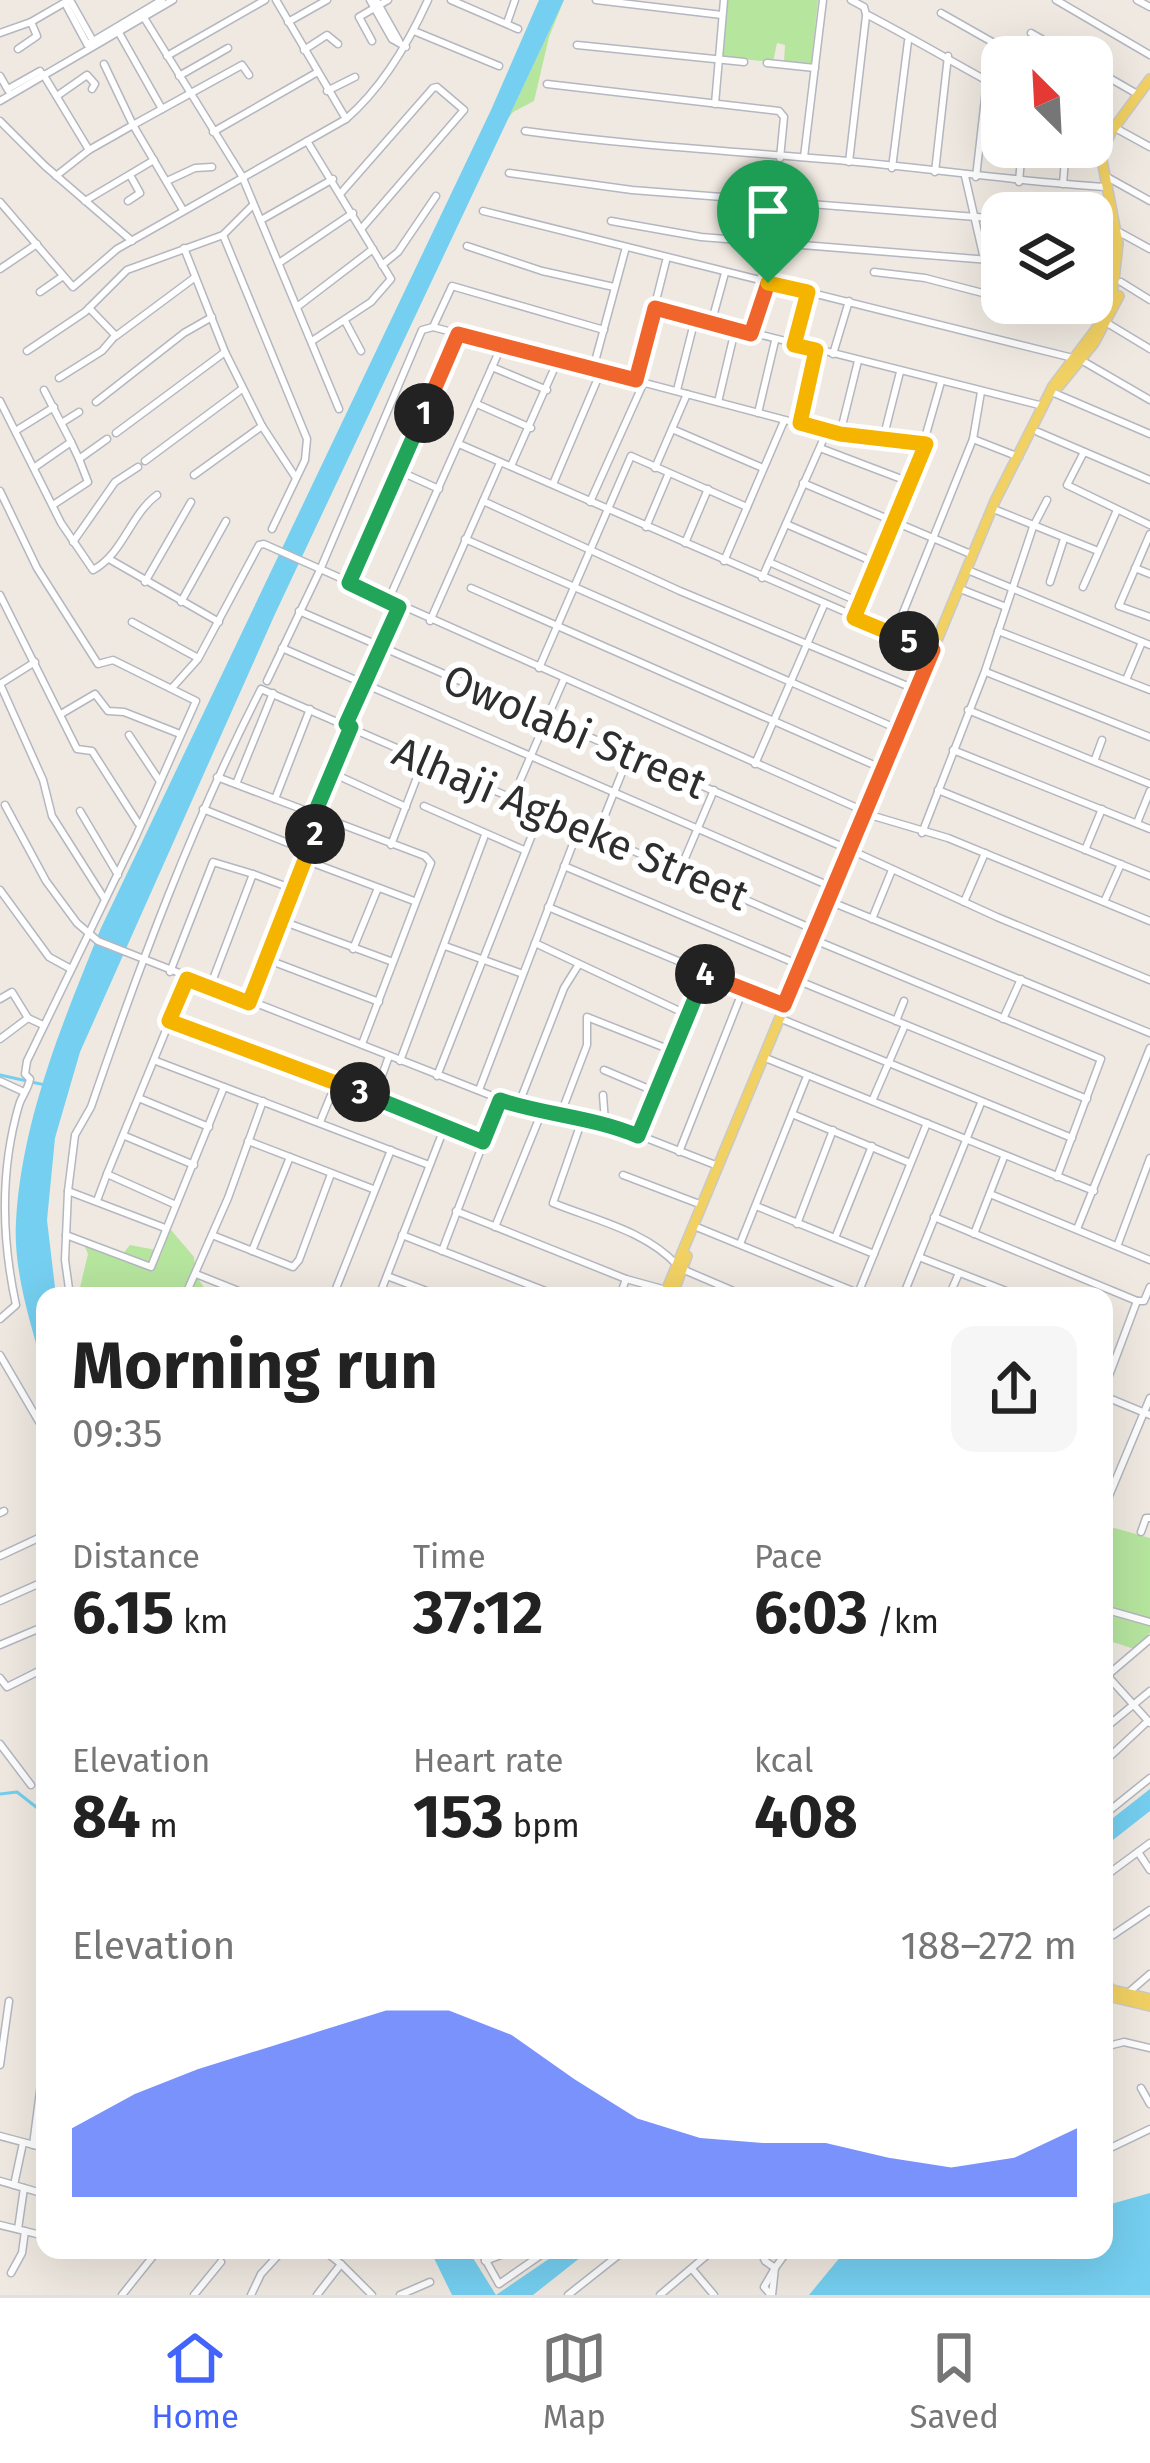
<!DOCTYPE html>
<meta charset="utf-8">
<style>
:root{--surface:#fff;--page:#f6f6f6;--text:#222;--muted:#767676;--line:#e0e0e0;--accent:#4264fb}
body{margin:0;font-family:"Fira Sans",sans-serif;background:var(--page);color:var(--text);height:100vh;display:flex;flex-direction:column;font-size:45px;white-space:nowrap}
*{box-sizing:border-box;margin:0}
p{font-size:39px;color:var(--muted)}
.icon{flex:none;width:66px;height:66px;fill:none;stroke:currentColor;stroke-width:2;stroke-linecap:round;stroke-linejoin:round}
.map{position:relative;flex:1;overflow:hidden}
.panel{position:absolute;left:36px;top:1287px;width:1077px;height:972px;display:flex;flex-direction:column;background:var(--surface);border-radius:24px;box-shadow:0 12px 48px #0002}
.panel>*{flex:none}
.needle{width:78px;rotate:336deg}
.buttons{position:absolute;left:981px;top:36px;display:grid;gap:24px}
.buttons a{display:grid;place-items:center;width:132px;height:132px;border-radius:24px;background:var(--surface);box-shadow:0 12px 48px #0002;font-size:60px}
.pin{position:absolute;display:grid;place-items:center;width:102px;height:102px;color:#fff;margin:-123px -51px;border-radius:50% 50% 50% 0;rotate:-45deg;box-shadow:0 0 12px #0007}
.pin .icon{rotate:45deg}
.km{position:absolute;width:60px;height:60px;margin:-30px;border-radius:50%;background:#222;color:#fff;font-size:33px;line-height:60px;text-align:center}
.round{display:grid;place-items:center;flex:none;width:126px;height:126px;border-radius:24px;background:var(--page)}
.summary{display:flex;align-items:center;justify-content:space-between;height:204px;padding:0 36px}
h1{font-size:66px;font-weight:700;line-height:90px}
.figures{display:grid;grid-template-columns:repeat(3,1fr);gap:18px;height:204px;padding:12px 36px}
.figures div{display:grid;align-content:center}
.figures b{font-size:60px;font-weight:700}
.figures small{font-size:33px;font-weight:400}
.figures p{font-size:33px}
.chart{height:336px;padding:24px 36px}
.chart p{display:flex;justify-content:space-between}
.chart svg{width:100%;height:216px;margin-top:12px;fill:var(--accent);opacity:.7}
.menu{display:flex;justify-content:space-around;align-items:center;height:168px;border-top:3px solid var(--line);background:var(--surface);font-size:33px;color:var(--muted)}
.menu a{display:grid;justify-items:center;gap:6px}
.menu .active{color:var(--accent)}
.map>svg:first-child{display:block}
</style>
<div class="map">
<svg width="1150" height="2295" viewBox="0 0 1150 2295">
<rect width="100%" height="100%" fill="#efe9e1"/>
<!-- green -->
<g fill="#b6e59e">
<polygon points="564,0 549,37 534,101 513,112 508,119"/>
<polygon points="727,0 818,0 811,65 784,62 785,45 777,43 773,62 721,57"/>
<polygon points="171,1230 194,1257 196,1276 210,1296 78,1296 88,1254 82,1240 121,1256 130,1245 156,1250"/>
<polygon points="1104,1525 1150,1538 1150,1633 1134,1649 1110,1641 1104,1655"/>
</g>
<!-- water -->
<g fill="#75cff0">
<path d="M539,0H564L275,614L80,1052L55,1138L47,1220L56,1296H45V1376C32,1326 13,1274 16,1221C22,1118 63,1022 101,928L491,110Z"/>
<polygon points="1150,1789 1150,1811 1104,1847 1104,1825"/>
<polygon points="1150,2193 1150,2295 809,2295 846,2250 1104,2250 1104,2206"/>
<polygon points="430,2250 468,2250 496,2295 562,2250 590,2250 533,2295 452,2295"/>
</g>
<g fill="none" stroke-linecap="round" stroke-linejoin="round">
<!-- stream -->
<g stroke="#75cff0" stroke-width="3">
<polyline points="0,1075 45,1085"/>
<polyline points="0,1794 17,1792 45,1814"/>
</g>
<!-- minor casing -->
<g stroke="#b4b7c1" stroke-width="9">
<g id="minor">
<polyline points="70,0 93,41"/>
<polyline points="276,0 346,119"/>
<polyline points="370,0 392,39 406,47"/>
<polyline points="376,0 399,41"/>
<polyline points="451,0 518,29"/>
<polyline points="596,0 722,15"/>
<path d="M851,0L864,7L866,14C912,38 956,64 1002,89"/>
<polyline points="1056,0 1150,55"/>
<polyline points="1137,0 1150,7"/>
<polyline points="65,3 87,44"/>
<polyline points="941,13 1001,47 983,78"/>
<polyline points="143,16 242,176 339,409"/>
<polyline points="288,22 327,0"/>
<polyline points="507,23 515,0"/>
<polyline points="118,31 162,109"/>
<polyline points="414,31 499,66"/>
<polyline points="0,33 31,22 69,0"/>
<polyline points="1031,33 1073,57"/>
<polyline points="372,41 359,17 388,0"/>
<polyline points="88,44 162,0"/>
<polyline points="577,45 744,62"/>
<polyline points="18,49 37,36 31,22"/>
<polyline points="304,50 327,35 338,44"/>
<polyline points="167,56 265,0"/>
<polyline points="767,63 815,68"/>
<polyline points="1092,68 1139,95"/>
<polyline points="43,74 89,150 133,125 104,64"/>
<polyline points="0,76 8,90"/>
<polyline points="179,76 228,48"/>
<polyline points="547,84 779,111 784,117 780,158"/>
<polyline points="8,89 40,71"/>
<polyline points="327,91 355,77"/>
<polyline points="57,96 87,75 95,84 92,89"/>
<polyline points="0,101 173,0"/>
<polyline points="715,104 724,0"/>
<polyline points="0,121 45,166 132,241"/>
<polyline points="1119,130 1150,147"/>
<path d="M525,131C620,144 715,150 811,158C909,165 1007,181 1106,187"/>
<polyline points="213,132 316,73"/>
<polyline points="1092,138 1105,143"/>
<polyline points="307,141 391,279 371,302 312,341"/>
<polyline points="804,157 823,0"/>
<polyline points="849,162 866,16"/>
<polyline points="892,168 908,41"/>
<polyline points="935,172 948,56"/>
<polyline points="509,173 632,190 1002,219"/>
<polyline points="56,176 89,150"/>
<polyline points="965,176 984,259"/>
<polyline points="976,177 987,81"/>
<polyline points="1107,177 1150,201"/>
<polyline points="167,181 195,168 212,167"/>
<polyline points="1019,182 1022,147"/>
<polyline points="1063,184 1066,147"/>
<polyline points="341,193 433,88 437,87 464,110 362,228"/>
<polyline points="85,201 154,160"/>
<polyline points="128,201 140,193 130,175"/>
<path d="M0,202L73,287L117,249L346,119C383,87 408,44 428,0"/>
<polyline points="183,210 133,125 242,65 249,75"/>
<polyline points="483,211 1073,358"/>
<polyline points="261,220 333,179"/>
<polyline points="611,221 701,237 1002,261"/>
<polyline points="1119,232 1150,249"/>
<polyline points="223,235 307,439 305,460 272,529"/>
<polyline points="467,246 542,271 614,287"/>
<polyline points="184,248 225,352 262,426 194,475"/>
<polyline points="1092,257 1096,229"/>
<polyline points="279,263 353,213"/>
<polyline points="382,265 398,252 436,196"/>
<polyline points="0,269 37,244"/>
<polyline points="874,272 925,278 1002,298"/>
<polyline points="1121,282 1150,300"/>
<polyline points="40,292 63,276"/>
<polyline points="1024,303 1102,321"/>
<polyline points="297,307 373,249"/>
<polyline points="89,308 116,336 194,278"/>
<polyline points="655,308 1043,406"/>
<polyline points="345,321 361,351"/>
<polyline points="1107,323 1150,349"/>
<polyline points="711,324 725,273"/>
<polyline points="604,330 452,286 433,327 827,431 926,444"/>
<polyline points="751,334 768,283 772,243"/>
<polyline points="794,345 808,292"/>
<polyline points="27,351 85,312 127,270 223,235 253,205"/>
<polyline points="833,354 849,301"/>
<polyline points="1081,360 1150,400"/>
<polyline points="492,367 547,390"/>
<polyline points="593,369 626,247"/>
<polyline points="59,378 102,351 114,337"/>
<polyline points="636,380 666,261"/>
<polyline points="44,390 71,442"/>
<polyline points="677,390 695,319"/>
<polyline points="1054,393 1150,434"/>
<path d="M0,401L61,523L93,570C123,554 130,515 157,495"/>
<polyline points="96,402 184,333 212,317"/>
<polyline points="718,402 735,330"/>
<polyline points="477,404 531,428"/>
<polyline points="758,413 775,341"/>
<polyline points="63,422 79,412"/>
<polyline points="800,423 816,351"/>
<polyline points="262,426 296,478"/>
<polyline points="672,429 763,468"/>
<polyline points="17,430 54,407"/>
<polyline points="1038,432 1150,480"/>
<polyline points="116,433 225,352"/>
<polyline points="840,434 858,361"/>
<polyline points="883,439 900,372"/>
<polyline points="973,439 1019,457"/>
<polyline points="459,444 933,650"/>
<polyline points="820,448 912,483"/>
<polyline points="1084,452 1067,485 1150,525"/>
<polyline points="145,461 242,389"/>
<polyline points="511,466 558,360"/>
<polyline points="35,467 71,442 79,459 107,439"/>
<polyline points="655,468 687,394"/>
<polyline points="399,471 439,489"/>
<polyline points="803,483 973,555"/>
<polyline points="553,484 601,371"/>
<path d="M0,491L37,568L98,664L113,660L196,701L136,836L27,1061L25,1074L30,1079C28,1090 22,1095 19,1105C0,1170 2,1240 16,1305L0,1319"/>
<polyline points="483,501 680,591 917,690"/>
<polyline points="590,502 644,382"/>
<polyline points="53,505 88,482 79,459"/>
<polyline points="996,510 1098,551"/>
<polyline points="786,524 876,563"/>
<polyline points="646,527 668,475"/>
<polyline points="1150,534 1119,606 1150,617"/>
<polyline points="465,539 900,730"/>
<polyline points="73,542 115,482 138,467"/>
<polyline points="685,543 708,489"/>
<polyline points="109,559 219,622"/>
<polyline points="724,561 784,421"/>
<polyline points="769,562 859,602"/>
<polyline points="1135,568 1150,574"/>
<polyline points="970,571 1150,645"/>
<polyline points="762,578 827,431"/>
<polyline points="145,582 191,502"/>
<polyline points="1050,582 1064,539"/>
<polyline points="349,583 458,334"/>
<polyline points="1083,587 1117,510"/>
<polyline points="471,588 883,769"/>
<polyline points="963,590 1006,607"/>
<polyline points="0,595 77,749 92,751 138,823"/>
<polyline points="388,601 501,347"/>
<polyline points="181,602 226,521"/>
<polyline points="299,611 850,850"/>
<polyline points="854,618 912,483 941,382"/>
<polyline points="430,621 499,465"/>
<polyline points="132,622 198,658"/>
<polyline points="998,631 1150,690"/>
<polyline points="894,635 973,439 981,392"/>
<polyline points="282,648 834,888"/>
<polyline points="35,662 0,684 43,780 52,816 104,898"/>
<polyline points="539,668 631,456 747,507"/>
<polyline points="986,672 1150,737"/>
<polyline points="1126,680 1142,642"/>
<polyline points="267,681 320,570 422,330 433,327"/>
<polyline points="172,688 198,659 259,545 264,544 864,811"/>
<polyline points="968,710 1150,784"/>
<polyline points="61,714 95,694 108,711 124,712 180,734"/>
<polyline points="346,723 399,607"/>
<polyline points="129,735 159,780"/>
<polyline points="953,750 1150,829"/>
<polyline points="1095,759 1102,740"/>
<polyline points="755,764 824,605"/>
<polyline points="217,777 425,856 431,863 362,1044"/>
<polyline points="341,777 406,807"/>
<polyline points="236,784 273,693"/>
<polyline points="938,790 1150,876"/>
<polyline points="513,797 564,679"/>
<polyline points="275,799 310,709"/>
<polyline points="5,805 46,881 77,923 98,941 500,1099 541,1114 605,1122 718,1166"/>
<polyline points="424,806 524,850"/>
<polyline points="203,809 308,851"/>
<polyline points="80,811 118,875"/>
<polyline points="870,815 948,838 1150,921"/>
<polyline points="314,816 351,727"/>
<polyline points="1137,823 1150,791"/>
<polyline points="922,833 985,671 1033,527 1047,500"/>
<polyline points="597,835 629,755"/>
<polyline points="391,845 424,759"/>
<polyline points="1085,850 1102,809"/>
<polyline points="855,852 997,917 1150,980"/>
<polyline points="305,860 414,901"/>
<polyline points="564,866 802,966"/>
<polyline points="680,870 714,790"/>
<polyline points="0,890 49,957 71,969"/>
<polyline points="964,902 985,853"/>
<polyline points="1104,902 1121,864"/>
<polyline points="834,903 1150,1033"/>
<polyline points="548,907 784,1005"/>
<polyline points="872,919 892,870"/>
<polyline points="282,921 393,962"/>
<polyline points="817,941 1101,1059 1057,1177"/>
<polyline points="535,943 688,1015"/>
<polyline points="445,946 523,974"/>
<polyline points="353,949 378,888"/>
<polyline points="266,959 379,1002"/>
<polyline points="170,972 213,862 253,874"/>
<polyline points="799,981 1087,1099"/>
<polyline points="210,987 253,874 293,889"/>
<polyline points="0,999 12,992 28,1018"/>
<polyline points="249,1003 321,818"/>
<polyline points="1003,1019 1021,979"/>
<polyline points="784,1020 1072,1138"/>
<polyline points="169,1021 483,1142"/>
<polyline points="896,1021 904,1001"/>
<polyline points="0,1039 28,1018 43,1025"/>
<polyline points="768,1059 1094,1191"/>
<polyline points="156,1061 429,1165"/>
<polyline points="400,1061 485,835"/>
<polyline points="604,1070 656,1092"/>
<polyline points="437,1076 541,812"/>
<polyline points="0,1081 24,1092"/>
<polyline points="479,1090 579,828"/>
<polyline points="603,1095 605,1122"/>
<polyline points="374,1098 389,1056"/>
<polyline points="141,1099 209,1127"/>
<polyline points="873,1099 905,1025"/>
<polyline points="518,1106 564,988 579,964"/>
<polyline points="792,1114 910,1163"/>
<polyline points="560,1116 587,1045 587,1017 673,1051"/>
<path d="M582,1120L553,1203C595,1220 646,1231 677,1265"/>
<polyline points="320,1122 336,1083"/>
<polyline points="125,1136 194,1165"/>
<polyline points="638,1136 706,973"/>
<polyline points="248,1141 373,1189"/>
<polyline points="679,1152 743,990"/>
<polyline points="623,1175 702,1205"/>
<polyline points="68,1191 165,1228"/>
<polyline points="990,1194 1150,1260"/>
<polyline points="98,1198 107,1174"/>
<polyline points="176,1205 107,1174 187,979"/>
<polyline points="756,1206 874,1254"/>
<polyline points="456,1211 626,1279 666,1290"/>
<polyline points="934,1217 1137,1301"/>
<polyline points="797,1224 833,1130"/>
<polyline points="495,1227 541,1114"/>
<polyline points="699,1228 865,1296"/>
<polyline points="1077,1229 1150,1048"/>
<polyline points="974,1234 1004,1157"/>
<polyline points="66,1235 151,1267 224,1087"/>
<polyline points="212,1235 293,1267 299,1260 331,1174"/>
<polyline points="402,1235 558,1296"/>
<polyline points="835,1238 872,1146"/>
<polyline points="740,1244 807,1076"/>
<polyline points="1118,1244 1150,1158"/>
<polyline points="252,1251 290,1157"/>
<polyline points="442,1251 500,1099"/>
<polyline points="919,1257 1019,1296"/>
<polyline points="682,1269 745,1296"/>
<polyline points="196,1274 251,1296"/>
<polyline points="387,1276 440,1296"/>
<path d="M70,1296L65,1260L68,1191L75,1135L91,1107C140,964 192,824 261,689L815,930"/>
<polyline points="185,1296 228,1198 263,1101"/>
<polyline points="333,1296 391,1150"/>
<polyline points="379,1296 445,1126"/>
<polyline points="620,1296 626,1279"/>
<polyline points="857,1296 927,1123"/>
<polyline points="903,1296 981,1103"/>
<polyline points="949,1296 959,1273"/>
<polyline points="0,1355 45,1432"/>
<polyline points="1104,1389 1137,1301 1144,1301 1150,1287"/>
<polyline points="1104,1396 1150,1415"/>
<polyline points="1104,1508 1150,1398"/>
<polyline points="0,1513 4,1511"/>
<polyline points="1141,1532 1146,1518 1150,1518"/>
<polyline points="0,1556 45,1535"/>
<polyline points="0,1601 45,1581"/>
<polyline points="1104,1609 1150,1622"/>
<polyline points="0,1645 45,1626"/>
<polyline points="1104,1672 1150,1723"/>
<polyline points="1109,1674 1150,1639"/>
<polyline points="0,1678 7,1687 45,1668"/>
<polyline points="1104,1729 1150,1691"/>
<polyline points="0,1744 31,1785"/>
<polyline points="1104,1762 1148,1721"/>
<polyline points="1104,1793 1111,1809"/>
<polyline points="1104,1815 1150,1778"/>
<polyline points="1138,1852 1150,1870"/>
<polyline points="1104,1877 1150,1843"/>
<polyline points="1113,1935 1150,1910"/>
<polyline points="1104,1970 1111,1990"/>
<polyline points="1128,1993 1150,1974"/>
<polyline points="1104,2047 1124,2042 1150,2048"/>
<polyline points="0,2065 9,2001"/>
<polyline points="1141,2088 1150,2104"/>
<polyline points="0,2136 45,2148"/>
<polyline points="33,2145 45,2053"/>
<polyline points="1104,2151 1150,2129"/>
<polyline points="0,2181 45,2194"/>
<polyline points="14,2185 23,2143"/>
<polyline points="0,2225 45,2236"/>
<polyline points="18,2229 24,2188"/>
<polyline points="480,2250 499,2284 548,2250"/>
<polyline points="760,2250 765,2261 775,2268 764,2287 771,2295"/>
<polyline points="485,2261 514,2250"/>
<polyline points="341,2264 372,2295"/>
<polyline points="692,2269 714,2295"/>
<polyline points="11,2273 22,2253 25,2231"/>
<polyline points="122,2295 158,2250"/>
<polyline points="194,2295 221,2262"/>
<polyline points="251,2295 261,2274 283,2250"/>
<polyline points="317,2295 341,2264 323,2250"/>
<polyline points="400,2295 430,2282"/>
<polyline points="568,2295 625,2250"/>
<polyline points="660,2295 713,2250"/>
<polyline points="772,2295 775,2268 788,2250"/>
</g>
</g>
<!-- major casing -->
<g stroke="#c9c9c9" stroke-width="12">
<g id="major">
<polyline points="1059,386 1094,343 1119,296"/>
<polyline points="880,792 894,758"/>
<polyline points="664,1296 995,501 1053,386 1102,321 1112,299 1118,243 1101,155 1111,132 1150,79"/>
<polyline points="672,1296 687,1256"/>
<polyline points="1104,1988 1150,1999"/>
<polyline points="1104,1995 1150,2006"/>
</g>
</g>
<!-- minor -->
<use href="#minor" stroke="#fff" stroke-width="6"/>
<!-- major -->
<use href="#major" stroke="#f2d163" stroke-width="9"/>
</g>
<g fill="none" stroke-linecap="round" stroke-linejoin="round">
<!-- split-1 casing -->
<g stroke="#fff" stroke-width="24">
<polyline id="split-1" points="424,413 458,334 636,380 655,308 751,334 768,283"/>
</g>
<!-- split-2 casing -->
<g stroke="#fff" stroke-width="24">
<polyline id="split-2" points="315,834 321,818 314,815 351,727 346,724 399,607 349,583 424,413"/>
</g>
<!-- split-3 casing -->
<g stroke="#fff" stroke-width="24">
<polyline id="split-3" points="315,834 249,1003 187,979 169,1021 360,1092"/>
</g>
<!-- split-4 casing -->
<g stroke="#fff" stroke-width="24">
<path id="split-4" d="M360,1092L483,1142L500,1100C546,1115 593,1117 638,1136L705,974"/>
</g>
<!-- split-5 casing -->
<g stroke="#fff" stroke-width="24">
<polyline id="split-5" points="705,974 784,1005 933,650 909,641"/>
</g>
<!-- split-6 casing -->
<g stroke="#fff" stroke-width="24">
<polyline id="split-6" points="768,283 808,292 794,345 816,350 800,423 840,434 926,444 854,618 909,641"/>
</g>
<!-- split-1 -->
<use href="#split-1" stroke="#f0652b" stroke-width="15"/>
<!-- split-2 -->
<use href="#split-2" stroke="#22a559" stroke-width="15"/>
<!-- split-3 -->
<use href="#split-3" stroke="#f5b400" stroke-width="15"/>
<!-- split-4 -->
<use href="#split-4" stroke="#22a559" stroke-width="15"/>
<!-- split-5 -->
<use href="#split-5" stroke="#f0652b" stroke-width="15"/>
<!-- split-6 -->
<use href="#split-6" stroke="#f5b400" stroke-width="15"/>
</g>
<g text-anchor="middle" stroke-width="12" stroke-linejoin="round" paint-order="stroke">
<!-- street labels -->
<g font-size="42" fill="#2e2e2e" stroke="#fff">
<text transform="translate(575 731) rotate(23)" y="15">Owolabi Street</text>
<text transform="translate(571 823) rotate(23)" y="15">Alhaji Agbeke Street</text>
</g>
</g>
</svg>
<div class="buttons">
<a><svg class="needle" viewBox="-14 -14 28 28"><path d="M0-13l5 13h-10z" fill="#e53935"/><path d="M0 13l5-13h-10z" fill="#767676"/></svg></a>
<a><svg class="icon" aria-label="layers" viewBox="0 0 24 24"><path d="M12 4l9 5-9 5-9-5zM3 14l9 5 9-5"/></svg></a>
</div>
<div class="pin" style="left:768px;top:283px;background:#1e9e55"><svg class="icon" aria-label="arrive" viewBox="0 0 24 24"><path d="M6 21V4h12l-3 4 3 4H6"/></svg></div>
<b class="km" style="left:424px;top:413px">1</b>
<b class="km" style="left:315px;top:834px">2</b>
<b class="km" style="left:360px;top:1092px">3</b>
<b class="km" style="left:705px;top:974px">4</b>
<b class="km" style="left:909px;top:641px">5</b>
<section class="panel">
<div class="summary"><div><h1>Morning run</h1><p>09:35</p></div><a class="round"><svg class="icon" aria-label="share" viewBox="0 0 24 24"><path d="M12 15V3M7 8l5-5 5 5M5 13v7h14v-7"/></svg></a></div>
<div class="figures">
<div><p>Distance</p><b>6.15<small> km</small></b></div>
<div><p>Time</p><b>37:12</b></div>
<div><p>Pace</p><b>6:03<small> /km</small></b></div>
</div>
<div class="figures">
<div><p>Elevation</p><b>84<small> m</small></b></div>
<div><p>Heart rate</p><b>153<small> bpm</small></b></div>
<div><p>kcal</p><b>408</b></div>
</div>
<div class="chart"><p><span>Elevation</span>188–272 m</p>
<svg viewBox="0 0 160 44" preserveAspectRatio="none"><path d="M0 44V30L10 23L20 18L30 14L40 10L50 6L60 6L70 11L80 20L90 28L100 32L110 33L120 33L130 36L140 38L150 36L160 30V44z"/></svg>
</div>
</section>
</div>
<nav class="menu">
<a class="active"><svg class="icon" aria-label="home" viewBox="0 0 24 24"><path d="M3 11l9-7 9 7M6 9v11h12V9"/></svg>Home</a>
<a><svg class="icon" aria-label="map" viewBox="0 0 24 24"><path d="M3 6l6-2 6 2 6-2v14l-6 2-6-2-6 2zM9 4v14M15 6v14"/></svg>Map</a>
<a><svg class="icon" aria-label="saved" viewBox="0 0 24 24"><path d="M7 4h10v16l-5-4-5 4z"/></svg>Saved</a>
</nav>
